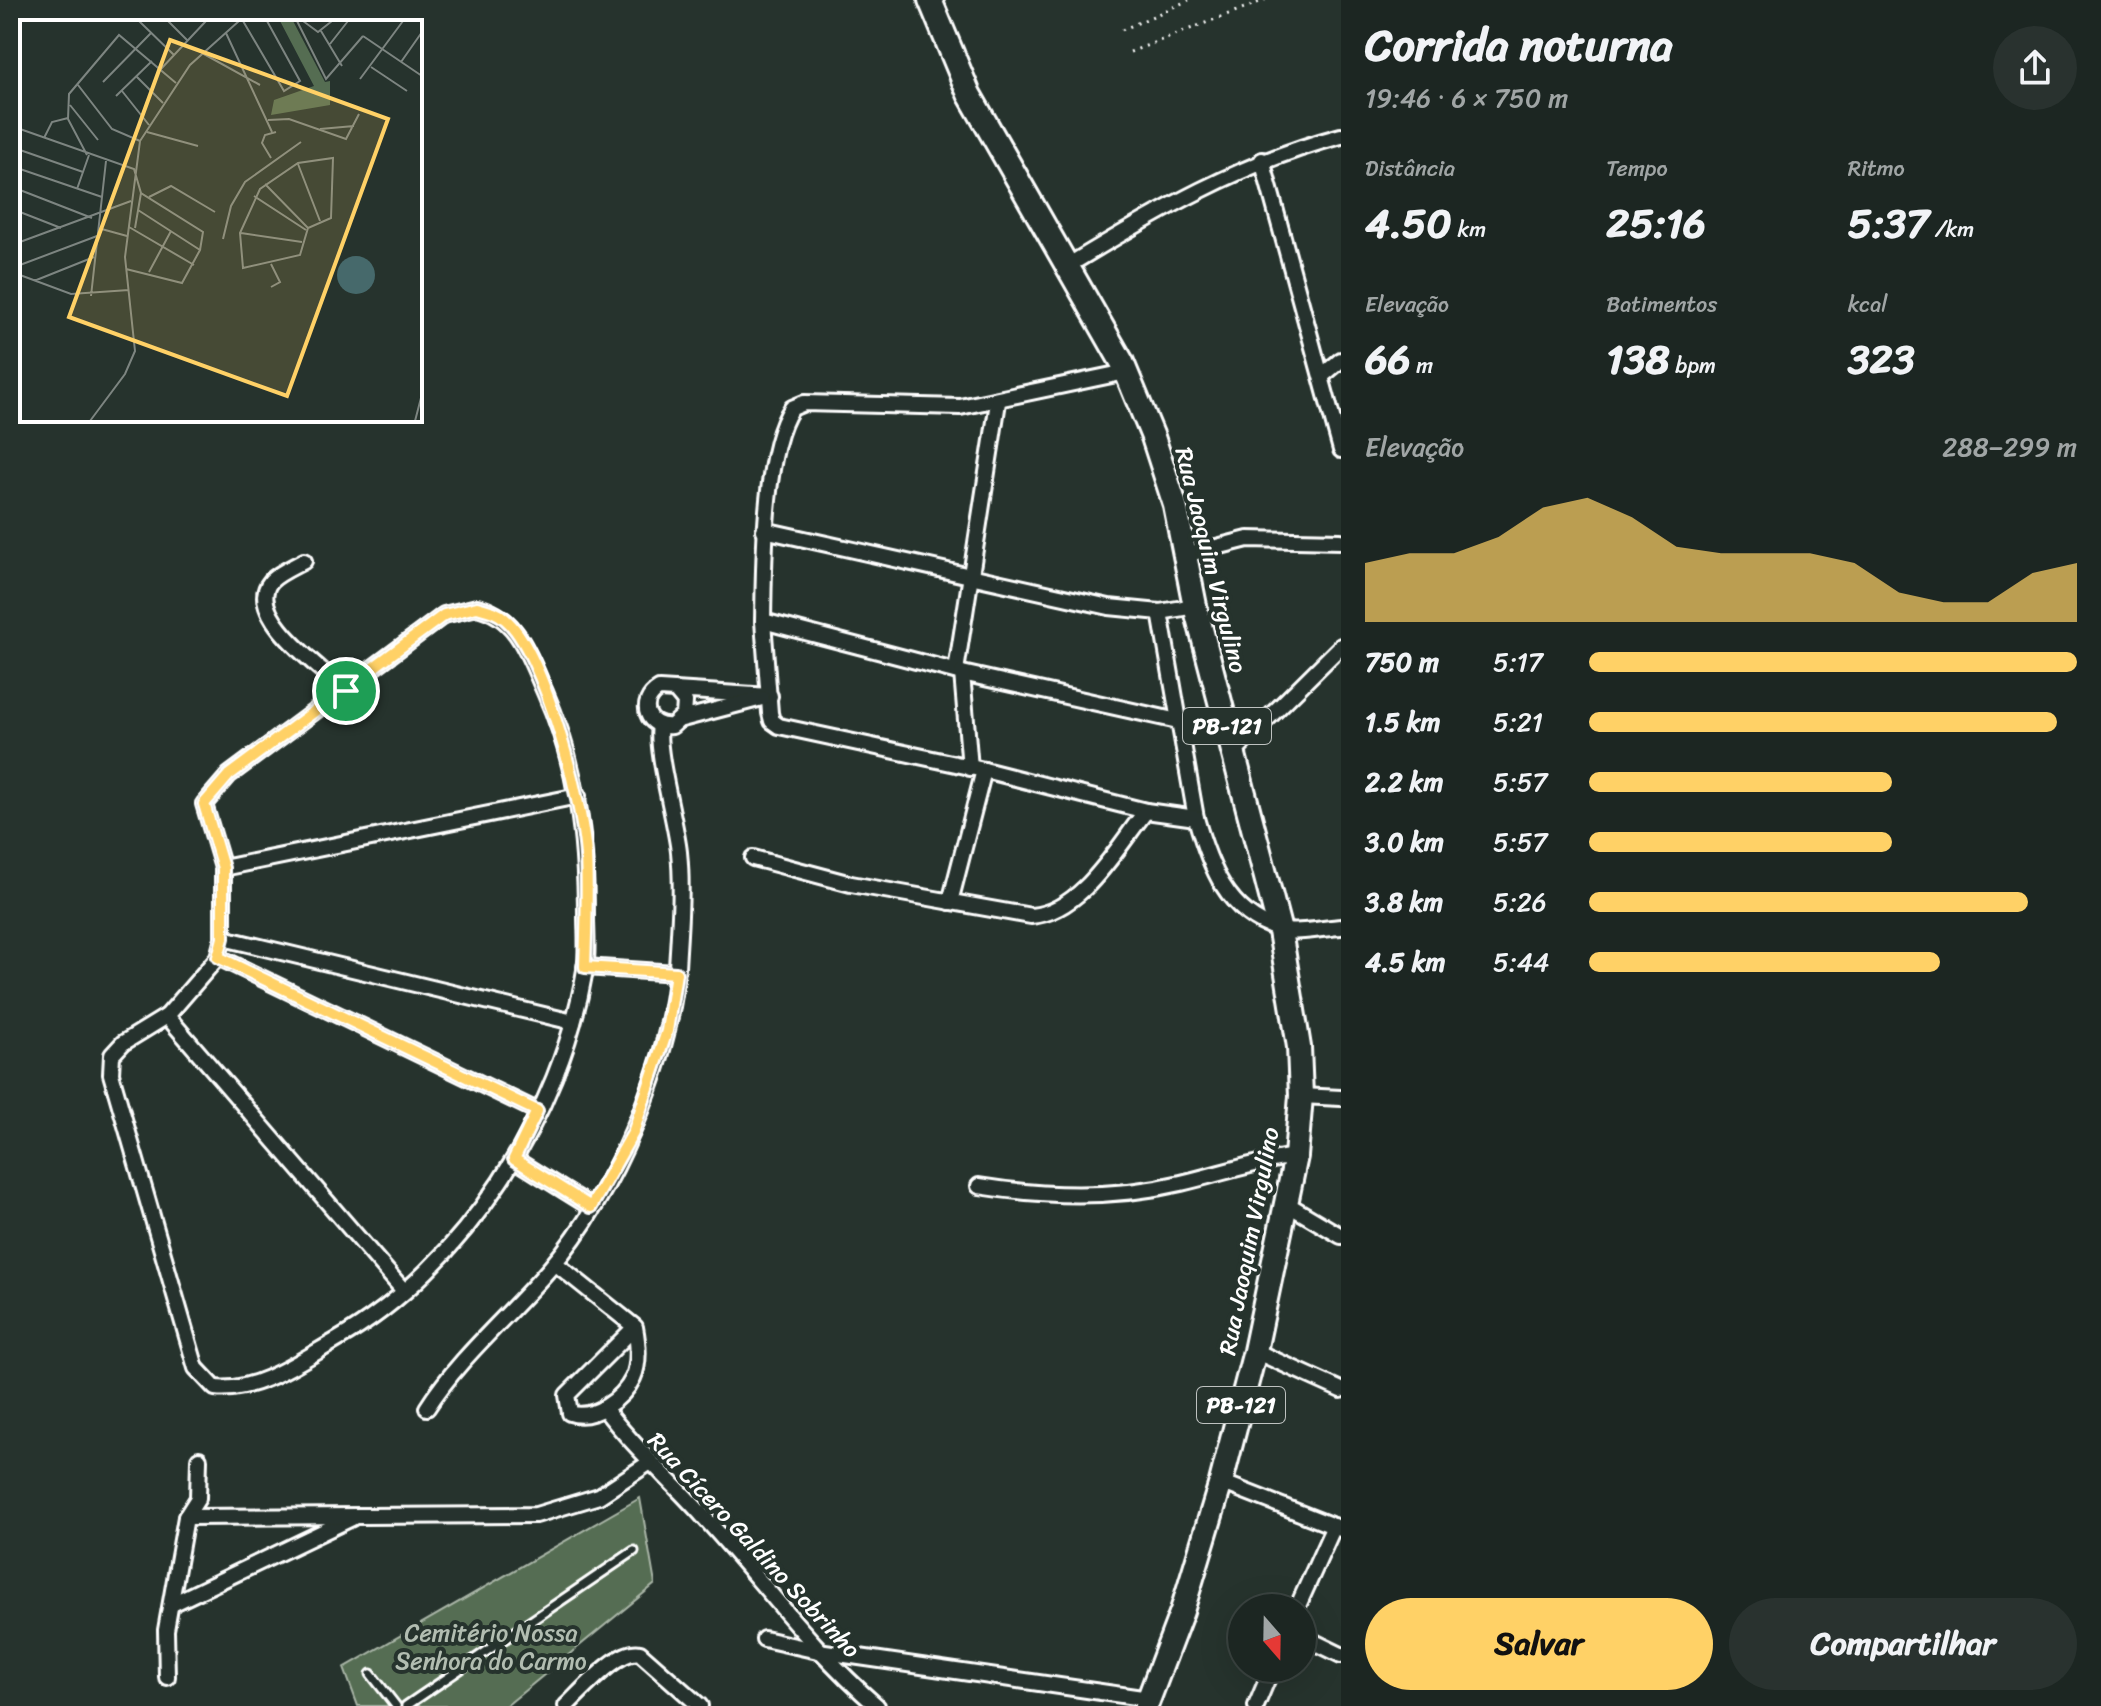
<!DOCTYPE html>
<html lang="pt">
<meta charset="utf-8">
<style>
:root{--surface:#1c2622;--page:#29322f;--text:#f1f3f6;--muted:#a0a5a5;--line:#3a4340;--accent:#ffd166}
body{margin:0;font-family:Sriracha,sans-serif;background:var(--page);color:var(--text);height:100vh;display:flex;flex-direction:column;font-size:30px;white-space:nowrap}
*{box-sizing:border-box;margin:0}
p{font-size:26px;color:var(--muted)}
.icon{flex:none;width:44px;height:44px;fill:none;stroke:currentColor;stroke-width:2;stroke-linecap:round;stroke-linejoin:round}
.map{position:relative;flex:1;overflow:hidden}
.sheet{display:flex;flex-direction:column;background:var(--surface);width:760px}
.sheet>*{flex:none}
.needle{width:52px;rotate:160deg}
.tools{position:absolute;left:1228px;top:1594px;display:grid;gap:16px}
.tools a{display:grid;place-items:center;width:88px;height:88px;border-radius:50%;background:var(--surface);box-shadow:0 8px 32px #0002,0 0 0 2px var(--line);font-size:40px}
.pin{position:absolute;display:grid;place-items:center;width:68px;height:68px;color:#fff;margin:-34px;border:4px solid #fff;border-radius:50%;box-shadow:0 2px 8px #0007}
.round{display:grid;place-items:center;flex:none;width:84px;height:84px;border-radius:42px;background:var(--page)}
.head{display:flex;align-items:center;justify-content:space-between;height:136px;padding:0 24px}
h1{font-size:44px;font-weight:700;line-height:60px}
.metrics{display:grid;grid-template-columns:repeat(3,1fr);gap:12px;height:136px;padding:8px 24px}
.metrics div{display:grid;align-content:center}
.metrics b{font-size:40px;font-weight:700}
.metrics small{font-size:22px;font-weight:400}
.metrics p{font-size:22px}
.chart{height:224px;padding:16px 24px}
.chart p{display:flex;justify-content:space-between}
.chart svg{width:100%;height:144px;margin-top:8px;fill:var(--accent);opacity:.7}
.primary-button{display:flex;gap:16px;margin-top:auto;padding:16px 24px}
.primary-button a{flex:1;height:92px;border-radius:48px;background:var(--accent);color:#111;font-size:32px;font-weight:700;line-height:92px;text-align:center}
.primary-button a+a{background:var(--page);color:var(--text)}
ul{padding:0 24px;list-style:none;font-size:26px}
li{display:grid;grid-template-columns:128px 96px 1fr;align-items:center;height:60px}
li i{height:20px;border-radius:10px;background:var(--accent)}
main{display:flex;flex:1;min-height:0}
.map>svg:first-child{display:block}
</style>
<main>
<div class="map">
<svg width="1341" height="1706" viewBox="0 0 1341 1706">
<rect width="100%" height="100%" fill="#26332d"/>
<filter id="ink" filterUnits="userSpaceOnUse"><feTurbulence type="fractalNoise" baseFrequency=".0125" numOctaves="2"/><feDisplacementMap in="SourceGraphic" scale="16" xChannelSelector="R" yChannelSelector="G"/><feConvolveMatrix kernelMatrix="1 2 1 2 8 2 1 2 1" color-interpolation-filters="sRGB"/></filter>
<g filter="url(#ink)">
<!-- green -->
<polygon fill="#556d52" stroke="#aab6a8" stroke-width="2" points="640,1498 655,1584 506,1706 358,1706 344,1668"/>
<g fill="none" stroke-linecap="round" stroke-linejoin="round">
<!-- service casing -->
<g stroke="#fff" stroke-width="13">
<g id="service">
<polyline points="371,1674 396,1706"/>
<polyline points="406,1706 634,1551"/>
</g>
</g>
<!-- minor casing -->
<g stroke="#fff" stroke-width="20">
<g id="minor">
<polyline points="1262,160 1341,450"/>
<path d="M1069,265C1156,212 1242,162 1341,136"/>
<path d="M1126,372L960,407L804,403L792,408C763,450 764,569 763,621L962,673L1178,721"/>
<polyline points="1323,375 1341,360"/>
<polyline points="764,530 1109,607 1160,612 1195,606"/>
<polyline points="1185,555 1248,539 1341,541"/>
<path d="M304,561C293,567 279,573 271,581C243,614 324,670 346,691"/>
<path d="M477,607C519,617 529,657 545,692C577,764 586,838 586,916C586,933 588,953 585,970C561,1113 465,1267 337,1340C303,1359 257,1393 215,1388L196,1368L111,1074L112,1055L123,1043L167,1016L218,957L223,938V868L204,804L229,775L444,615Z"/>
<polyline points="1160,612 1196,818"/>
<path d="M763,621L770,713L772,721L779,726L984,770L1146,811L1196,818C1209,864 1227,914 1278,929C1295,935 1323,928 1341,927"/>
<polyline points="956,671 998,402"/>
<polyline points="962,673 970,768"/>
<path d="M675,690L685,702L684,715L672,726C647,729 637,702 659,689L770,696"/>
<polyline points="682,719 762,698"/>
<polyline points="1234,752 1341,646"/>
<path d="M753,858L851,884L1031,916C1082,912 1117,847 1146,811"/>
<polyline points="223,868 578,796"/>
<polyline points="950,902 984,770"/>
<polyline points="223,938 573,1022"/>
<polyline points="218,957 537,1111"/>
<polyline points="585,967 676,973"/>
<polyline points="167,1016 404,1291"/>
<polyline points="1301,1096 1341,1098"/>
<polyline points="514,1159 591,1207"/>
<path d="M979,1186C1047,1197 1114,1199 1181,1183C1220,1174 1256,1161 1296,1156"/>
<polyline points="1287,1204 1341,1236"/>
<path d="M555,1263L635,1327C638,1343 640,1363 633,1378C623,1399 593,1421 570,1413L567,1395L635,1327"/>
<polyline points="1255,1351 1341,1390"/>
<path d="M427,1408C460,1356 511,1314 551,1267C614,1194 670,1063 677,968C679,930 683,890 679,852C676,822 655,749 660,726"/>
<path d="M604,1408C634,1448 670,1479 703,1516C762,1580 811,1649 877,1706"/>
<polyline points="1221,1482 1341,1529"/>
<polyline points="186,1517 198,1498 199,1459"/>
<polyline points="172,1604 352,1518"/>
<polyline points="1297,1608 1334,1526"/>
<polyline points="1302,1636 1341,1655"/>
<polyline points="764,1639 818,1651 1149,1699"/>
<polyline points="167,1677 166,1630 186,1517 536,1515 599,1496 649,1463"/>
<path d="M566,1706C582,1691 619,1648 640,1653L700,1706"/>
<polyline points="1256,1706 1272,1668"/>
</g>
</g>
<!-- primary casing -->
<g stroke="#fff" stroke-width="28">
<polyline id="primary" points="930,0 969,94 1122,362 1153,437 1175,505 1195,606 1280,931 1299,1047 1301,1096 1296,1156 1255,1351 1221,1482 1182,1611 1146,1706"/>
</g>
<!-- path -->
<g stroke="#fff" stroke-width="3" stroke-dasharray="2 6" stroke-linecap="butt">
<polyline points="1122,30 1189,0"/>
<polyline points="1130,52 1265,0"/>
</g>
<!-- service -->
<use href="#service" stroke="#26332d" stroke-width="7"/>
<!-- minor -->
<use href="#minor" stroke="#26332d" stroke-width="14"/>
<!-- primary -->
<use href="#primary" stroke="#26332d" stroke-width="22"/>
</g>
</g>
<g fill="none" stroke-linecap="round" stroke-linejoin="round" filter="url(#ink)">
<!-- route casing -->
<g stroke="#fff" stroke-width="16">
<path id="route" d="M477,607C488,610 497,612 505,619C544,651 583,805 586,856C588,893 586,931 585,967L676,973L667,1031L633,1133L591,1207L514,1159L537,1111L218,957L223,938V868L204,804L229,775L444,615Z"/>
</g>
<!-- route -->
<use href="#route" stroke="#ffd166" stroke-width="10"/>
</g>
<g text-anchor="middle" stroke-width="8" stroke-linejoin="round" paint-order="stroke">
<!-- shield labels -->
<g fill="#26332d" stroke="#bec2c0" stroke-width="2">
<rect x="1183" y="708" width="88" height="36" rx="6"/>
<rect x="1197" y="1387" width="88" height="36" rx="6"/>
</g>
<g font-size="22" font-weight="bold" fill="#fff">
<text x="1227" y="734">PB-121</text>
<text x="1241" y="1413">PB-121</text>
</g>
<!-- street labels -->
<g font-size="24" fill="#fff" stroke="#26332d">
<text transform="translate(1211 560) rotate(76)" y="8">Rua Jaoquim Virgulino</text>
<text transform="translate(1249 1241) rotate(-79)" y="8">Rua Jaoquim Virgulino</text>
<text transform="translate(754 1545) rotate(47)" y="8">Rua Cícero Galdino Sobrinho</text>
</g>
<!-- park labels -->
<g font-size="24" fill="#b2bdb1" stroke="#26332d">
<text x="491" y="1641">Cemitério Nossa<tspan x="491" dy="28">Senhora do Carmo</tspan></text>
</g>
</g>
<!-- overview -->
<g transform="translate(20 20)">
<rect width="402" height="402" fill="#26332d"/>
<path d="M260,1H273L305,62L310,61V85L251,95L254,80L294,66Z" fill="#556d52"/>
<path d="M317 255a19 19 0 1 1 38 0a19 19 0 1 1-38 0Z" fill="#46696b"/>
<path fill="none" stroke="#7d8581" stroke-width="2" d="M119,1L154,35M148,1L168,21M223,1L264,71L280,61L247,1M277,1L306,59L343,16M283,1L298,12L312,1M301,11L322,46M206,13L252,112M343,16L402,56M310,24L328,1M182,33L240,65M381,42L402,12M351,47L387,71M140,50L186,1M116,56L143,83M340,59L383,1M83,62L131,13M58,65L92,109L120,121M102,71L129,105M96,76L132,41M50,85L78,120M248,100L269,99L326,119L339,94M0,109L114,149L121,173L183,212L180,230M300,109L334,106M127,112L178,126M24,118L32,102L48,98M0,130L63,152M67,135L48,99L49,74L99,15L156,63M251,138L242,123L245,115L256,112M313,138L311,198L288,208L280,235L223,248L220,213L240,169L278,143ZM278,144L300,201M0,149L82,177M245,164L288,208M57,169L69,135M0,170L72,198M234,176L286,210M129,177L151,166L195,192M0,192L41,208M109,207L174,245M78,208L107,216M115,208L121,173M221,213L282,222M203,219L211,186L225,162L281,122M0,222L111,181M0,245L77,216M106,249L162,263L180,230L118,190M129,252L151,211M0,255L51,274L109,270M14,261L74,237M251,267L260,262L251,244M71,276L86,141M70,401L105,354L115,331L105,237L120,121L170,45L219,1M395,401L402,374"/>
<path fill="#ffd166" fill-opacity="0.15" stroke="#ffd166" stroke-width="4" d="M150,20L368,99L267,376L49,297Z"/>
<rect width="402" height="402" fill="none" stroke="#fff" stroke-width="4"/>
</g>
</svg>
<div class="tools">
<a><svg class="needle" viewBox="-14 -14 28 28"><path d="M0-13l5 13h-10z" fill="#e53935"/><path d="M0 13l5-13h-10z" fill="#a0a5a5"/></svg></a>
</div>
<div class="pin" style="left:346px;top:691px;background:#1e9e55"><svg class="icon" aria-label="arrive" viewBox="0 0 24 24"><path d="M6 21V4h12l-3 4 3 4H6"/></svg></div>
</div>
<section class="sheet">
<div class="head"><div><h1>Corrida noturna</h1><p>19:46 · 6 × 750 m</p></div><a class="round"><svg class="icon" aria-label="share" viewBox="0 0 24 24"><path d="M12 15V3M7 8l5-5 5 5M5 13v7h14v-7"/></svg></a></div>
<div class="metrics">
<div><p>Distância</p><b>4.50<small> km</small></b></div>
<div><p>Tempo</p><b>25:16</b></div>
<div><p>Ritmo</p><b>5:37<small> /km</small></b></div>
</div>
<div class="metrics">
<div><p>Elevação</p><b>66<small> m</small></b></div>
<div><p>Batimentos</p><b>138<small> bpm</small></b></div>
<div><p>kcal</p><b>323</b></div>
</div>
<div class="chart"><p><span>Elevação</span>288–299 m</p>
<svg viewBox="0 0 160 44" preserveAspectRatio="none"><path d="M0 44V26L10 23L20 23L30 18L40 9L50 6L60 12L70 21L80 23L90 23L100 23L110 26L120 35L130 38L140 38L150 29L160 26V44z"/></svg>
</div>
<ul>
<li><b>750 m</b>5:17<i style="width:100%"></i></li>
<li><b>1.5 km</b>5:21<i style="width:96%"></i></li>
<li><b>2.2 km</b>5:57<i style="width:62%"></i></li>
<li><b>3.0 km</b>5:57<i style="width:62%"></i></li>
<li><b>3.8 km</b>5:26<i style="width:90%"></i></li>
<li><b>4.5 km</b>5:44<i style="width:72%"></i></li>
</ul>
<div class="primary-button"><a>Salvar</a><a>Compartilhar</a></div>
</section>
</main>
